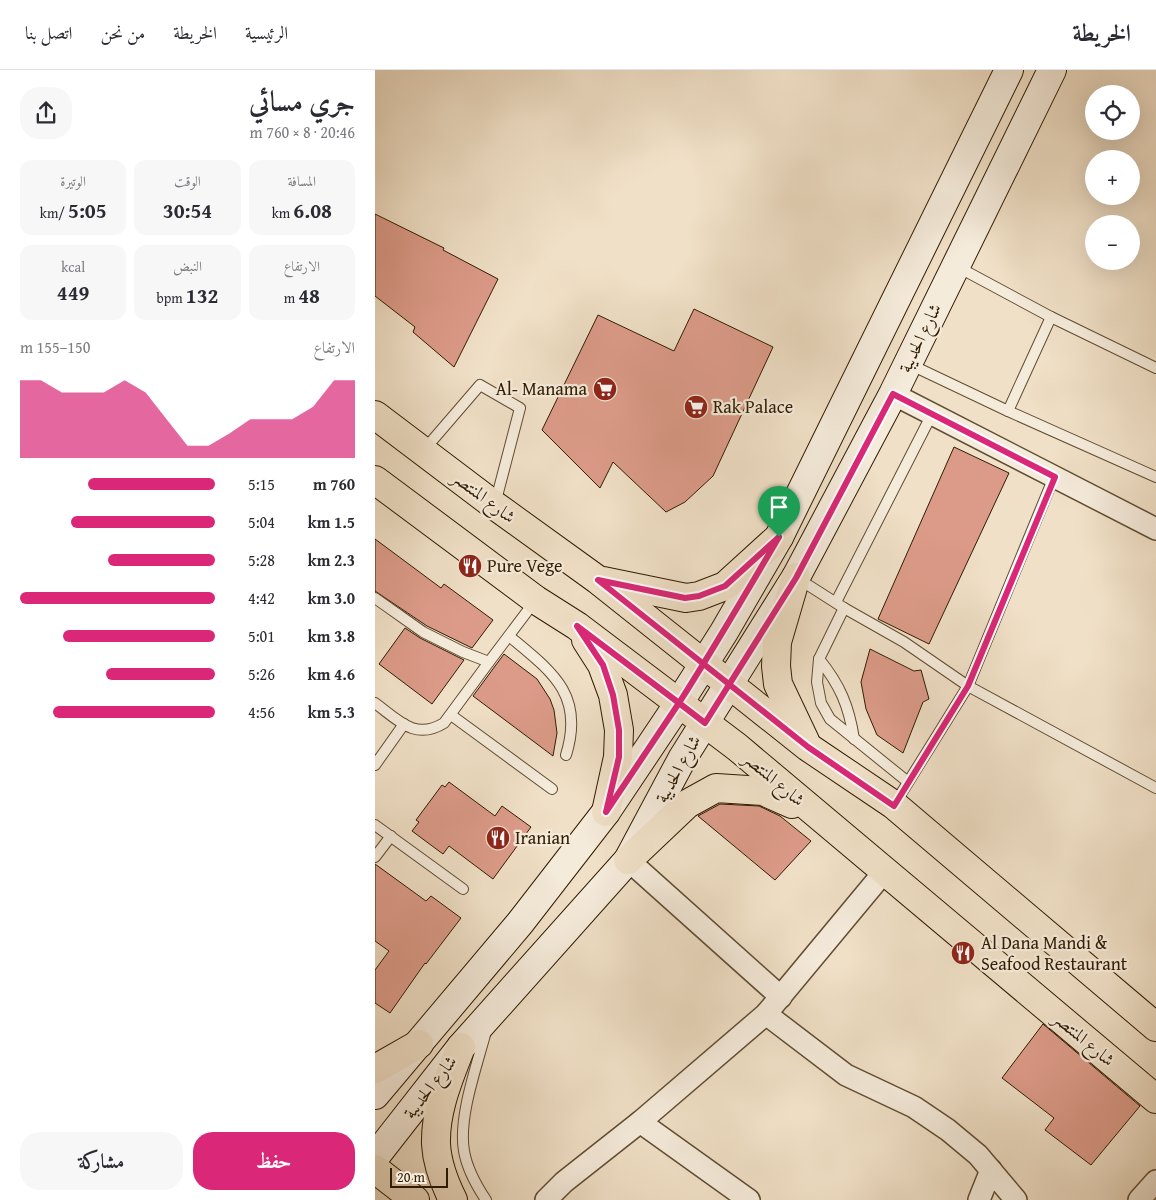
<!DOCTYPE html>
<html lang="ar">
<meta charset="utf-8">
<style>
:root{--surface:#fff;--page:#f7f7f7;--text:#2b2b33;--muted:#7c7c81;--line:#e1e1e2;--accent:#db2777}
body{margin:0;font-family:"Gentium Book Plus",Amiri,serif;background:var(--page);color:var(--text);direction:rtl;height:100vh;display:flex;flex-direction:column;font-size:19px;white-space:nowrap}
*{box-sizing:border-box;margin:0}
p{font-size:16px;color:var(--muted)}
.icon{flex:none;width:28px;height:28px;fill:none;stroke:currentColor;stroke-width:2;stroke-linecap:round;stroke-linejoin:round}
.map{position:relative;flex:1;overflow:hidden;direction:ltr}
.details{display:flex;flex-direction:column;background:var(--surface);width:375px}
.details>*{flex:none}
.tools{position:absolute;left:710px;top:15px;display:grid;gap:10px}
.tools a{display:grid;place-items:center;width:55px;height:55px;border-radius:50%;background:var(--surface);box-shadow:0 5px 20px #0002;font-size:25px}
.scale{position:absolute;left:15px;bottom:12px;width:58px;box-sizing:border-box;padding-left:5px;border:2px solid #301c01;border-top:0;font-size:14px;line-height:18px;white-space:nowrap;color:#301c01;-webkit-text-stroke:4px #f5ebdb;paint-order:stroke}
.pin{position:absolute;display:grid;place-items:center;width:42px;height:42px;color:#fff;margin:-51px -21px;border-radius:50% 50% 50% 0;rotate:-45deg;box-shadow:0 0 5px #0007}
.pin .icon{rotate:45deg}
.round{display:grid;place-items:center;flex:none;width:52px;height:52px;border-radius:20px;background:var(--page)}
.head{display:flex;align-items:center;justify-content:space-between;height:85px;padding:0 20px}
h1{font-size:28px;font-weight:600;line-height:38px}
.figures{display:grid;grid-template-columns:repeat(3,1fr);gap:8px;height:85px;padding:5px 20px}
.figures div{display:grid;align-content:center;border-radius:12px;background:var(--page);text-align:center}
.figures b{font-size:21px;font-weight:600}
.figures small{font-size:14px;font-weight:400}
.figures p{font-size:14px}
.chart{height:140px;padding:10px 20px}
.chart p{display:flex;justify-content:space-between}
.chart svg{width:100%;height:90px;margin-top:5px;fill:var(--accent);opacity:.7}
.cta{display:flex;gap:10px;margin-top:auto;padding:10px 20px}
.cta a{flex:1;height:58px;border-radius:20px;background:var(--accent);color:#fff;font-size:20px;font-weight:600;line-height:58px;text-align:center}
.cta a+a{background:var(--page);color:var(--text)}
ul{padding:0 20px;list-style:none;font-size:16px}
li{display:grid;grid-template-columns:80px 60px 1fr;align-items:center;height:38px}
li i{height:12px;border-radius:6px;background:var(--accent)}
header{display:flex;align-items:center;gap:30px;box-sizing:border-box;height:70px;padding:0 25px;background:var(--surface);border-bottom:1px solid var(--line)}
header strong{font-size:24px}
nav{display:flex;gap:28px;margin-inline-start:auto;font-size:18px}
main{display:flex;flex:1;min-height:0}
.map>svg:first-child{display:block}
</style>
<header>
<strong>الخريطة</strong>
<nav><a>الرئيسية</a><a>الخريطة</a><a>من نحن</a><a>اتصل بنا</a></nav>
</header>
<main>
<div class="map">
<svg width="781" height="1130" viewBox="0 0 781 1130">
<rect width="100%" height="100%" fill="#f0e0c7"/>
<filter id="stains"><feTurbulence type="fractalNoise" baseFrequency=".004" numOctaves="4"/><feColorMatrix values="0 0 0 0 .2 0 0 0 0 .09 0 0 0 0 .02 0 0 0 .5 -.17"/></filter>
<radialGradient id="worn" r=".72"><stop offset=".6" stop-color="#630" stop-opacity="0"/><stop offset="1" stop-color="#630" stop-opacity=".3"/></radialGradient>
<!-- building -->
<g fill="#dc9b89" stroke="#301c01">
<polygon points="0,144 69,178 68,180 123,209 79,297 38,262 40,257 0,226"/>
<polygon points="319,239 398,277 338,406 310,432 291,442 238,392 225,418 167,360 223,245 299,281"/>
<polygon points="579,377 634,403 554,574 503,549"/>
<polygon points="0,469 66,518 69,514 118,550 97,578 52,556 0,521"/>
<polygon points="30,558 45,568 89,590 57,634 4,594"/>
<polygon points="495,579 539,601 546,600 554,629 548,632 528,683 502,665 491,639 486,612"/>
<polygon points="129,584 162,609 175,629 179,640 182,663 178,686 98,626"/>
<polygon points="74,712 120,746 127,736 156,757 118,809 74,776 68,784 37,761 44,752 41,750 67,715 70,717"/>
<polygon points="345,734 384,736 405,746 436,771 400,810 323,746"/>
<polygon points="0,794 51,831 56,826 86,848 51,894 50,893 15,943 0,933 0,900 14,881 0,871"/>
<polygon points="668,954 765,1036 716,1095 670,1060 679,1048 627,1008"/>
</g>
<g fill="none" stroke-linecap="round" stroke-linejoin="round">
<!-- service casing -->
<g stroke="#604d32" stroke-width="12">
<g id="service">
<polyline points="581,196 676,247 781,298"/>
<polyline points="534,294 633,341 781,407"/>
<polyline points="633,341 676,247"/>
<polyline points="49,380 105,315 145,338 120,434"/>
<polyline points="422,508 469,538 529,572 593,616 781,718"/>
<polyline points="0,528 48,562 88,582 114,592"/>
<polyline points="461,532 557,344"/>
<polyline points="469,538 444,589 442,612 446,633 455,649 533,712"/>
<path d="M134,566C176,601 210,624 191,685"/>
<path d="M444,589C465,615 474,636 479,669"/>
<path d="M0,633C23,650 40,671 69,653L114,592L160,531"/>
<polyline points="76,645 177,719"/>
<polyline points="0,695 29,654"/>
<polyline points="519,735 593,616 679,407"/>
<polyline points="0,755 88,819"/>
<polyline points="0,787 16,766"/>
<path d="M111,961C102,996 83,1047 89,1081C92,1099 101,1115 111,1130"/>
</g>
</g>
<!-- minor casing -->
<g stroke="#604d32" stroke-width="24">
<g id="minor">
<polyline points="518,324 781,459"/>
<polyline points="253,790 406,927"/>
<polyline points="391,944 471,1005 539,1037 573,1060 603,1085 641,1130"/>
<polyline points="265,1052 374,1130"/>
<polyline points="171,1130 189,1112 265,1052 391,944 509,802"/>
<polyline points="604,1130 616,1100"/>
<polyline points="764,1130 781,1111"/>
</g>
</g>
<!-- secondary casing -->
<g stroke="#301c01" stroke-width="30">
<g id="secondary">
<polyline points="0,1025 145,853 231,742 304,633 349,562 404,467 634,0"/>
<polyline points="0,1087 86,977 253,790 307,689 421,507 518,324 677,0"/>
</g>
</g>
<!-- primary casing -->
<g stroke="#301c01" stroke-width="30">
<g id="primary">
<polyline points="0,345 119,435 223,510 433,677 519,735 781,957"/>
<polyline points="0,410 161,530 202,556 362,677 781,1029"/>
<polyline points="421,507 402,572 401,596 403,614 430,671"/>
<polyline points="228,511 311,528 324,526 350,516 404,467"/>
<polyline points="211,570 227,595 238,625 244,660 243,687 231,742"/>
<polyline points="253,790 312,734 341,718 388,721 417,734"/>
</g>
</g>
<!-- trunk casing -->
<g stroke="#301c01" stroke-width="30">
<g id="trunk">
<polyline points="0,999 44,974"/>
<polyline points="0,1099 40,1130"/>
<path d="M78,1130C70,1114 62,1093 61,1074C60,1040 74,1008 86,977"/>
</g>
</g>
<!-- service -->
<use href="#service" stroke="#f5ebdb" stroke-width="10"/>
<!-- minor -->
<use href="#minor" stroke="#f5ebdb" stroke-width="21"/>
<!-- secondary -->
<use href="#secondary" stroke="#f5ebdb" stroke-width="28"/>
<!-- primary -->
<use href="#primary" stroke="#f0e0c7" stroke-width="28"/>
<!-- trunk -->
<use href="#trunk" stroke="#f0e0c7" stroke-width="28"/>
</g>
<g fill="none" stroke-linecap="round" stroke-linejoin="round">
<!-- route casing -->
<g stroke="#fff" stroke-width="10">
<path id="route" d="M404,467C371,523 339,578 304,633L202,556L228,595L238,625L244,660V687L231,742L304,633L330,653L421,508L518,324L680,407L593,616L519,736L433,677L223,510L310,528L324,526L350,516L404,467"/>
</g>
<!-- route -->
<use href="#route" stroke="#db2777" stroke-width="6"/>
</g>
<!-- icons -->
<defs>
<g id="supermarket-disc" transform="scale(1.25)"><circle r="9.5" fill="#8f2418" stroke="#f5ebdb"/><path d="M-6-5.5h2.5l.6 2H6L4.5 2H-2.5L-4.4-4H-6ZM-1.5 3.2a1.3 1.3 0 1 0 .1 0ZM3 3.2a1.3 1.3 0 1 0 .1 0Z" fill="#fff"/></g>
<g id="restaurant-disc" transform="scale(1.25)"><circle r="9.5" fill="#8f2418" stroke="#f5ebdb"/><path d="M-5-6h1v4h1v-4h1v4h1v-4h1v5L-1.5 .5V6h-2V.5L-5-1ZM5-6V6H3V1.5H1.5Q1.5-4 5-6Z" fill="#fff"/></g>
</defs>
<g fill-rule="evenodd">
<use href="#supermarket-disc" x="230" y="319"/>
<use href="#supermarket-disc" x="321" y="337"/>
<use href="#restaurant-disc" x="95" y="496"/>
<use href="#restaurant-disc" x="123" y="768"/>
<use href="#restaurant-disc" x="588" y="883"/>
</g>
<g text-anchor="middle" stroke-width="4.5" stroke-linejoin="round" paint-order="stroke">
<!-- street labels -->
<g font-size="18" fill="#301c01" stroke="#f5ebdb">
<text transform="translate(545 268) rotate(-64)" y="6">شارع الحديبة</text>
<text transform="translate(109 427) rotate(37)" y="6">شارع المنتصر</text>
<text transform="translate(303 699) rotate(-61)" y="6">شارع الحديبة</text>
<text transform="translate(399 709) rotate(40)" y="6">شارع المنتصر</text>
<text transform="translate(709 969) rotate(40)" y="6">شارع المنتصر</text>
<text transform="translate(55 1017) rotate(-52)" y="6">شارع الحديبة</text>
</g>
<!-- poi labels -->
<g font-size="18" fill="#301c01" stroke="#f5ebdb" text-anchor="start">
<text x="212" y="325" text-anchor="end">Al- Manama</text>
<text x="338" y="343">Rak Palace</text>
<text x="112" y="502">Pure Vege</text>
<text x="140" y="774">Iranian</text>
<text x="606" y="879">Al Dana Mandi &amp;<tspan x="606" dy="21">Seafood Restaurant</tspan></text>
</g>
</g>
<rect width="100%" height="100%" filter="url(#stains)"/>
<rect width="100%" height="100%" fill="url(#worn)"/>
</svg>
<div class="tools">
<a><svg class="icon" aria-label="locate" viewBox="0 0 24 24"><circle cx="12" cy="12" r="6"/><path d="M12 2v4M12 18v4M2 12h4M18 12h4"/></svg></a>
<a>+</a>
<a>−</a>
</div>
<div class="scale">20 m</div>
<div class="pin" style="left:404px;top:467px;background:#1e9e55"><svg class="icon" aria-label="arrive" viewBox="0 0 24 24"><path d="M6 21V4h12l-3 4 3 4H6"/></svg></div>
</div>
<section class="details">
<div class="head"><div><h1>جري مسائي</h1><p>20:46 · 8 × 760 m</p></div><a class="round"><svg class="icon" aria-label="share" viewBox="0 0 24 24"><path d="M12 15V3M7 8l5-5 5 5M5 13v7h14v-7"/></svg></a></div>
<div class="figures">
<div><p>المسافة</p><b>6.08<small> km</small></b></div>
<div><p>الوقت</p><b>30:54</b></div>
<div><p>الوتيرة</p><b>5:05<small> /km</small></b></div>
</div>
<div class="figures">
<div><p>الارتفاع</p><b>48<small> m</small></b></div>
<div><p>النبض</p><b>132<small> bpm</small></b></div>
<div><p>kcal</p><b>449</b></div>
</div>
<div class="chart"><p><span>الارتفاع</span>150–155 m</p>
<svg viewBox="0 0 160 44" preserveAspectRatio="none"><path d="M0 44V6L10 6L20 12L30 12L40 12L50 6L60 12L70 25L80 38L90 38L100 32L110 25L120 25L130 25L140 19L150 6L160 6V44z"/></svg>
</div>
<ul>
<li><b>760 m</b>5:15<i style="width:65%"></i></li>
<li><b>1.5 km</b>5:04<i style="width:74%"></i></li>
<li><b>2.3 km</b>5:28<i style="width:55%"></i></li>
<li><b>3.0 km</b>4:42<i style="width:100%"></i></li>
<li><b>3.8 km</b>5:01<i style="width:78%"></i></li>
<li><b>4.6 km</b>5:26<i style="width:56%"></i></li>
<li><b>5.3 km</b>4:56<i style="width:83%"></i></li>
</ul>
<div class="cta"><a>حفظ</a><a>مشاركة</a></div>
</section>
</main>
